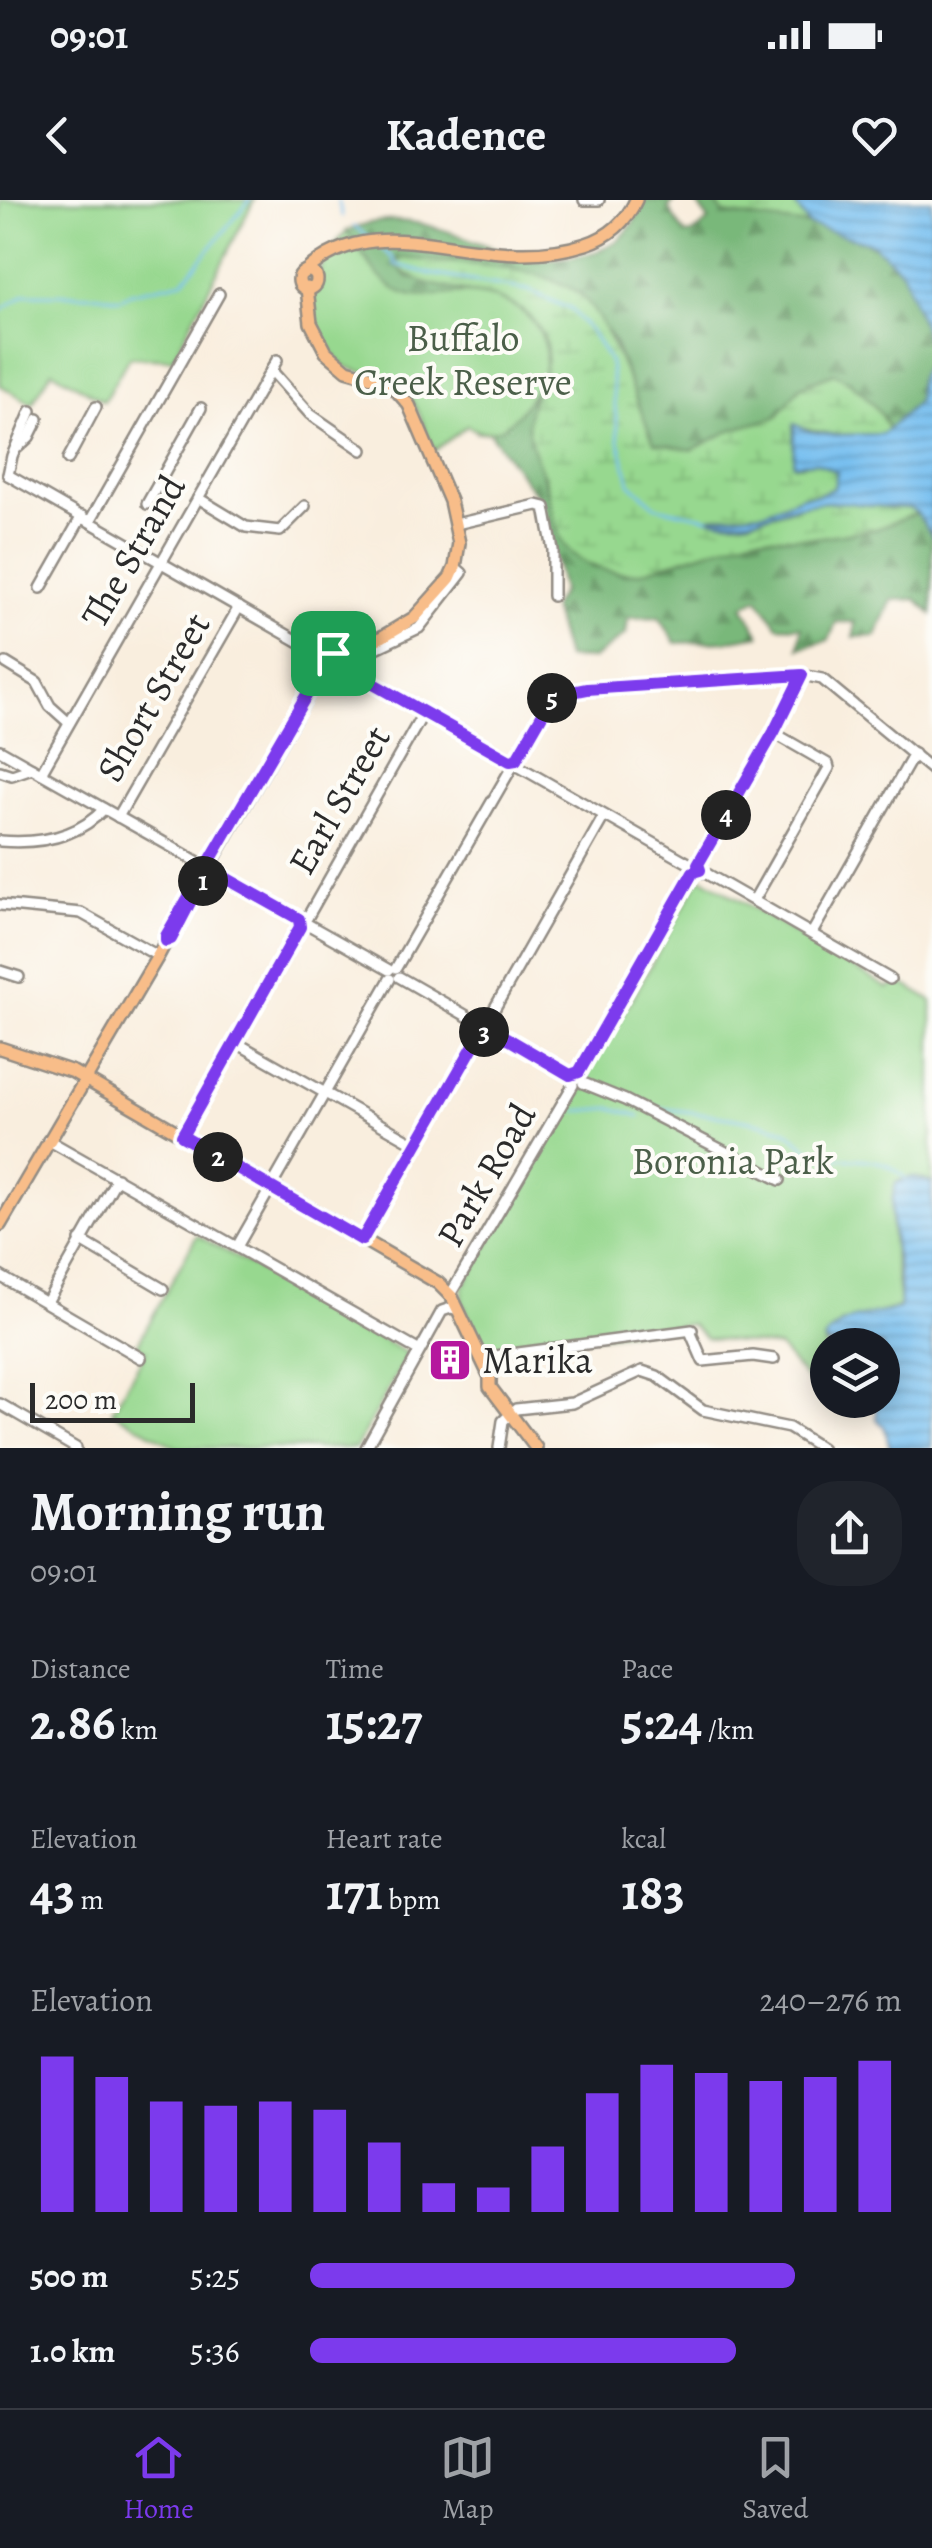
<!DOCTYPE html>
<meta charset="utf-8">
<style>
:root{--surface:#171b24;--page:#20242c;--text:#f1f3f6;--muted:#9ea1a6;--line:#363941;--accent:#7c3aed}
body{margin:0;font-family:Alegreya,serif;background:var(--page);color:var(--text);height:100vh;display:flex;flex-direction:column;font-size:38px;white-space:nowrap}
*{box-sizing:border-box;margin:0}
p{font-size:32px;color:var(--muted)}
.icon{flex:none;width:55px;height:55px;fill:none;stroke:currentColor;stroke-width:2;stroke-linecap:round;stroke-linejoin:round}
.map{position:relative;height:1248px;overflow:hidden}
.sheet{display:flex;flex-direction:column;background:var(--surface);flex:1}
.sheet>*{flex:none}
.tools{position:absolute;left:810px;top:1128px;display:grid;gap:20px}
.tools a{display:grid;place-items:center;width:90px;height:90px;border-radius:50%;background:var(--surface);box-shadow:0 5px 25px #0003;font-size:50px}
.scale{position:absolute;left:30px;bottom:25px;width:165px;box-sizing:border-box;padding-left:10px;border:5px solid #2b2b2b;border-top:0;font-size:28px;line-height:35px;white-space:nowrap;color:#2b2b2b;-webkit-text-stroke:8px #fdfcf7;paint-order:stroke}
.pin{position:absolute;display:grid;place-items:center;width:85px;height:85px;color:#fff;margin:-42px;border-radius:20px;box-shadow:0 5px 15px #0006}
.km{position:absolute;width:50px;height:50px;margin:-25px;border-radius:50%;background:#222;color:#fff;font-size:28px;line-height:50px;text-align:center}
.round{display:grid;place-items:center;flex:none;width:105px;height:105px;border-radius:40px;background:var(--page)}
.summary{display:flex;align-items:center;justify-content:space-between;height:170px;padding:0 30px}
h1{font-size:55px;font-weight:600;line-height:75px}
.metrics{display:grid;grid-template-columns:repeat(3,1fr);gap:15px;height:170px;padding:10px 30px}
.metrics div{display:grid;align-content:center}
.metrics b{font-size:50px;font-weight:600}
.metrics small{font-size:28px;font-weight:400}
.metrics p{font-size:28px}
.chart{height:280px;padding:20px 30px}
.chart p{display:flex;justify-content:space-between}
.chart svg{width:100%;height:180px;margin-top:10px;stroke:var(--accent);stroke-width:6}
ul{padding:0 30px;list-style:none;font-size:32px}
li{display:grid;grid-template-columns:160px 120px 1fr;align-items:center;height:75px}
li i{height:25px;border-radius:12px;background:var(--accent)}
.status{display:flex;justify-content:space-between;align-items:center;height:70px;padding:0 50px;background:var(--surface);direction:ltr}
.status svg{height:28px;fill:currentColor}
header{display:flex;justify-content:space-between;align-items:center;height:130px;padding:0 30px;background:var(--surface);font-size:45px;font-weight:600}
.menu{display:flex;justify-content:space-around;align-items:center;height:140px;border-top:2px solid var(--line);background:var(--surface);font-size:28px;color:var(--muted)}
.menu a{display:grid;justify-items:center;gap:5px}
.menu .on{color:var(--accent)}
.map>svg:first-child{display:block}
</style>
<div class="status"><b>09:01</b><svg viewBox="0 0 49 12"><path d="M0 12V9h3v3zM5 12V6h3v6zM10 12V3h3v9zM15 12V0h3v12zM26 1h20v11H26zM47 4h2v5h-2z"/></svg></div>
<header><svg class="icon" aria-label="back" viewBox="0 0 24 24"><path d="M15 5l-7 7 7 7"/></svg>Kadence<svg class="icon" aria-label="heart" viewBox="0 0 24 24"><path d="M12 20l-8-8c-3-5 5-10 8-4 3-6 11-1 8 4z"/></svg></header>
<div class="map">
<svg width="932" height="1248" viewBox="0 0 932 1248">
<defs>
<pattern id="forest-firs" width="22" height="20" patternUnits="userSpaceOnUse" patternTransform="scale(2.5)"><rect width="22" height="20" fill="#79b87a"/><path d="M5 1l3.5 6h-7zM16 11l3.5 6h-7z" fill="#639664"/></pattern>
<pattern id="wetland-marsh" width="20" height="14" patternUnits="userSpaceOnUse" patternTransform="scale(2.5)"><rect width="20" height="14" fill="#97d88f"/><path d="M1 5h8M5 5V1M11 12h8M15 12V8" fill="none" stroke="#82ba7c"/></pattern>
<pattern id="water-rules" width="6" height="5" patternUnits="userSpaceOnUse" patternTransform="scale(2.5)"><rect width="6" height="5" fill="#78c0f0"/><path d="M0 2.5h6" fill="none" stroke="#639cc3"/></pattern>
</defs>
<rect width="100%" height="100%" fill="#fdfcf7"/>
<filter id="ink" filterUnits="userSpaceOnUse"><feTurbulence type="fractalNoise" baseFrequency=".01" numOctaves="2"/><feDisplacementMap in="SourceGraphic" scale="20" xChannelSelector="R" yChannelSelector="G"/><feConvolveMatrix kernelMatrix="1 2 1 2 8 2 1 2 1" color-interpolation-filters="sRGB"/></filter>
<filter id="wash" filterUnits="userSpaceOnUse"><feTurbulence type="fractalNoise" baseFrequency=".0048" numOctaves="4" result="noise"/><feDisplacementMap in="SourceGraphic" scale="40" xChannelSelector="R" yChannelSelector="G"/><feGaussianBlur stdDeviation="2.25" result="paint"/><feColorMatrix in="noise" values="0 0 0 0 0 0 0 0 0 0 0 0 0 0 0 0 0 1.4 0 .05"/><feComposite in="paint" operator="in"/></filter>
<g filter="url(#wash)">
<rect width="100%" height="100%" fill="#f9eede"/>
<!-- forest -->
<path fill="url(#forest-firs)" stroke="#527252" stroke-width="2.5" d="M644,0H676L668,8L685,35L693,34L709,20L694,0H713L724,14C777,21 870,24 903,72C914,88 924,131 932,152L918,180L917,202L888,230L884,218L849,180L800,187L778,217L734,229L692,250L653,243L613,140L580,93L396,64L408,77L490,95L530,117L532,195L528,225L560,336L565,346L592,367L624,374L641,372L755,336L814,338L876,329L917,313L932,336V414L916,399L892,400L876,436L854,437L855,422H836L829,440L799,448L802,427L778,426L758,398L743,406L760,435L726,441L676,443L659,417L628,418L626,434L593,459L566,458L552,407L562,391L543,304L489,232H477L496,214L416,210C397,176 341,132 311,103L314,88L380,79L347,31C408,0 472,47 532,59C542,61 553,59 563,58C605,54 629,42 644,0Z"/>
<!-- wetland -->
<g fill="url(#wetland-marsh)" stroke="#61825d" stroke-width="2.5">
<polygon points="713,0 792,0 809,25 724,14"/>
<path d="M403,58C455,64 532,63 577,92C605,110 639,209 654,243L692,250L734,229L777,217L800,187L834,173C855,184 881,207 888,230L883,234L835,235L793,226L795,265L816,262L837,272L834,288L818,295L802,296L764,312L710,317C745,330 774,311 808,304C842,296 876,309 910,308L917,313L876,329L814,338L755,336L641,372C615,375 582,368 565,346C554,332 551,297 545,279C538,260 527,242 528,221C529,185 563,164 538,127C505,78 432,103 395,64Z"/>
</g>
<!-- park -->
<g fill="#97d88f" stroke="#61825d" stroke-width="2.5">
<polygon points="0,0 254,0 173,159 129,157 104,201 52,171 32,204 0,185"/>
<path d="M347,31C362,53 377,83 403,93C423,101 444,93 465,93C521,94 570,138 533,193C517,217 499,244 467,226L434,251C425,231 418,203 403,188C387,171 364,176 345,166C339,163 334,154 329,149C296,114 317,61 347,31Z"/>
<path d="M703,678L888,788L900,782L932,801V983C919,977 909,975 896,983C885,1022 897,1067 900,1107L842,1123L825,1143L827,1178L814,1188L779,1147L706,1138L691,1124L494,1150L484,1154L462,1101L463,1087L575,893L589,885L587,864L616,827L699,679Z"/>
<polygon points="197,1035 408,1154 356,1248 177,1248 112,1211 146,1151 137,1145"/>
</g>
<!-- water -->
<g fill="url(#water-rules)" stroke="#52768e" stroke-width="2.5">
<path d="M792,0H932V336L917,313L910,308C878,309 847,299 815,303C773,307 754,329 707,318L764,312L802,296L818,295L834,288L837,272L816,262L793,264L794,224L809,231L835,235L883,234L917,202L918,180L932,152L903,72L873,44L809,25Z"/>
<path d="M912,977L932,983V1248H890L884,1226L877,1220L876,1200H882V1145H828L824,1140C838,1117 875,1114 899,1109C904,1068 883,1024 896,983Z"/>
</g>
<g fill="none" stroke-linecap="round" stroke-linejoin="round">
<!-- stream -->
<g stroke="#78c0f0" stroke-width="2.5">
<polyline points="338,0 342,16"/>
<polyline points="354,26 368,37"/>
<polyline points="378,45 394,59 395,64 431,74 528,90 572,110 594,136 610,163 619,241 630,283 657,307 709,318"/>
<polyline points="0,111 25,94 98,95 120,99 130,93 183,81 250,0"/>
<path d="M651,907C694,913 740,916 782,929C797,934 804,951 820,955C854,964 878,950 907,980"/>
<polyline points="577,911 612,908 640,916"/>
</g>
</g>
</g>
<g filter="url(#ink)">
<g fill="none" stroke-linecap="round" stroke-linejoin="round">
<!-- minor casing -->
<g stroke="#928c84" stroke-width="14">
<g id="minor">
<polyline points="584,0 599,0"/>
<polyline points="271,170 310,214 362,250"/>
<polyline points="17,248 29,237 38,219"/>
<polyline points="68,259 96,207"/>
<polyline points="8,275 324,456"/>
<polyline points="8,275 12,256 31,211"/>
<polyline points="198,298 246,327 280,331 305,306"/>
<polyline points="147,304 201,208"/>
<polyline points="90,321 219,94"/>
<polyline points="456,324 537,305 545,307 553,350 553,396"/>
<polyline points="41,388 82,316"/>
<polyline points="6,463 37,482 50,506 69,523"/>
<polyline points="337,464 510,561"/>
<polyline points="347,469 351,460 419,428 462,373 455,367"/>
<polyline points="0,550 299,719"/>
<polyline points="517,560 550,501 557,495 587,489 802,475 822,479 932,570"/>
<polyline points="518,566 692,665"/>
<polyline points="0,571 12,575 32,568"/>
<polyline points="41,573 277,160"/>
<polyline points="118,617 239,407"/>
<path d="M0,641C37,644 77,638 104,609"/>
<polyline points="698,664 774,533 802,475"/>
<polyline points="700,670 890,779"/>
<polyline points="754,700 829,568 828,564 774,533"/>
<polyline points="0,705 81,713 158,756"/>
<polyline points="307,718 424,512"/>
<polyline points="309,725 389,770"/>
<polyline points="812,733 914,554"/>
<polyline points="396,768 512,567"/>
<polyline points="0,771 19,777"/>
<polyline points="399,777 479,823"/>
<polyline points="488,820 604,616"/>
<polyline points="490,829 570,875"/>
<polyline points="235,842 417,945"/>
<polyline points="579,872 693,672"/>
<polyline points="583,883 625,900 780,980"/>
<polyline points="181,936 301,727"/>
<polyline points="48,940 418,1150"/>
<polyline points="80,1040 163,1089"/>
<polyline points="362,1040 482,831"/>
<polyline points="238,1045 390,779"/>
<polyline points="0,1076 141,1158"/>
<polyline points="450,1095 573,885"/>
<polyline points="47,1102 117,978"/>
<polyline points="690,1131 703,1161 753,1156 774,1159"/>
<polyline points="482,1161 495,1156 692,1130"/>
<polyline points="0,1204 76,1248"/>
<polyline points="366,1248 442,1111 451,1108 458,1110"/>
<polyline points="499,1248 503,1221 516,1209 572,1203 642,1171 657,1176 703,1210 789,1228 821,1248"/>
</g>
</g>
<!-- major casing -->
<g stroke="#928c84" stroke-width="16">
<g id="major">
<circle cx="308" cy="80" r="9"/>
<path d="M305,72C380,0 479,78 586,44C608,37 626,22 636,0"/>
<polyline points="307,88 311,123 326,152 347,170 389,182 409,205 450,301 459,343 455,367 450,378 414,418 382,437 339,455 326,455 322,459 325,465"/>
<polyline points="202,683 204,675 325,465"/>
<polyline points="0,848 73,872 438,1083 452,1097 490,1177 490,1187 536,1248"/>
<polyline points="0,1025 158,756 200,677 203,677"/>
</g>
</g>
<!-- minor -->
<use href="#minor" stroke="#fff" stroke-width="9"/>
<!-- major -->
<use href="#major" stroke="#f8bd89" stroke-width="11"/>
</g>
</g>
<g fill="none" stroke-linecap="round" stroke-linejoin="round" filter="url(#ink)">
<!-- route casing -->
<g stroke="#fff" stroke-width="20">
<polyline id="route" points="333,453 322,459 324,465 166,736 166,741 171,739 208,668 299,719 300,727 182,936 362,1040 482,831 493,830 570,875 579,872 693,672 700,670 698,664 774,532 802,475 587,489 557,495 550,501 516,560 510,561 338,464 338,454 333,453"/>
</g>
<!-- route -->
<use href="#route" stroke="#7c3aed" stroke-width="12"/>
</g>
<!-- icons -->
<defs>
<g id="building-square" transform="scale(2.25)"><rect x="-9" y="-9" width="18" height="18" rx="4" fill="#b5179e" stroke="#fdfcf7"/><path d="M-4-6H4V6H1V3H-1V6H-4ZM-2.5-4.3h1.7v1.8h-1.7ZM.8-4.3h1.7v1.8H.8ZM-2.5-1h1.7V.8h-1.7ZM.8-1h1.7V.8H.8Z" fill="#fff"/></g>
</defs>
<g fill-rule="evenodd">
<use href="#building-square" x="450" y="1160"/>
</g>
<g text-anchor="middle" stroke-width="8" stroke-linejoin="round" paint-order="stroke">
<!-- park labels -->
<g font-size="38" fill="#4b5f49" stroke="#fdfcf7">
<text x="463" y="151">Buffalo<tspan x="463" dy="44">Creek Reserve</tspan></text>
<text x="733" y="974">Boronia Park</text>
</g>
<!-- street labels -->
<g font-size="38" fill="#2b2b2b" stroke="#fdfcf7">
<text transform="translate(133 351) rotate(-60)" y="13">The Strand</text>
<text transform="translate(153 497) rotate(-60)" y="13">Short Street</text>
<text transform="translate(339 600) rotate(-60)" y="13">Earl Street</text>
<text transform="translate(486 975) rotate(-60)" y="13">Park Road</text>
</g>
<!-- poi labels -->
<g font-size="38" fill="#2b2b2b" stroke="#fdfcf7" text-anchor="start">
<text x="482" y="1173">Marika</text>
</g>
</g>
</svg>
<div class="tools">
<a><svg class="icon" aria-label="layers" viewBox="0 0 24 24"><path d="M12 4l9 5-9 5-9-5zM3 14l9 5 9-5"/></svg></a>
</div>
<div class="scale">200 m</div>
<div class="pin" style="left:333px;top:453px;background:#1e9e55"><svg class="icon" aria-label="arrive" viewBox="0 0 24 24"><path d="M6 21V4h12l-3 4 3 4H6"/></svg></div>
<b class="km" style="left:203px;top:681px">1</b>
<b class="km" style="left:218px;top:957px">2</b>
<b class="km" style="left:484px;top:832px">3</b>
<b class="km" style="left:726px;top:615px">4</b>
<b class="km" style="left:552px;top:498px">5</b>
</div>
<section class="sheet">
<div class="summary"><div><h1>Morning run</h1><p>09:01</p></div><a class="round"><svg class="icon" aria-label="share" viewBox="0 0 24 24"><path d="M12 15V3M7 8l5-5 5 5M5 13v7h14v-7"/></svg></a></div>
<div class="metrics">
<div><p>Distance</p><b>2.86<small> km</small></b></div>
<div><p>Time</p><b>15:27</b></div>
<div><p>Pace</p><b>5:24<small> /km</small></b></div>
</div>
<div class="metrics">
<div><p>Elevation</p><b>43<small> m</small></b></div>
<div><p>Heart rate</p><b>171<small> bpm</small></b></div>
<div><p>kcal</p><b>183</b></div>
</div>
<div class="chart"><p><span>Elevation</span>240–276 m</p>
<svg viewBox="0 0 160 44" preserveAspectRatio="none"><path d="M5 44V6M15 44V11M25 44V17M35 44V18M45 44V17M55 44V19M65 44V27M75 44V37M85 44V38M95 44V28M105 44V15M115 44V8M125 44V10M135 44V12M145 44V11M155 44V7"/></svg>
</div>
<ul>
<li><b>500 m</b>5:25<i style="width:82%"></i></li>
<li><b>1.0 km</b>5:36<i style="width:72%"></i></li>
</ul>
</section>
<nav class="menu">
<a class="on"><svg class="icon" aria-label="home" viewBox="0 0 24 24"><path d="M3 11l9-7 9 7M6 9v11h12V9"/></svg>Home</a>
<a><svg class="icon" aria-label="map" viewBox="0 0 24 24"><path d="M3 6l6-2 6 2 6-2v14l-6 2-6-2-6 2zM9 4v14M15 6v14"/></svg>Map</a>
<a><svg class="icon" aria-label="saved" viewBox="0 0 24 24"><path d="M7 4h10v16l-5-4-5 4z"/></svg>Saved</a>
</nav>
